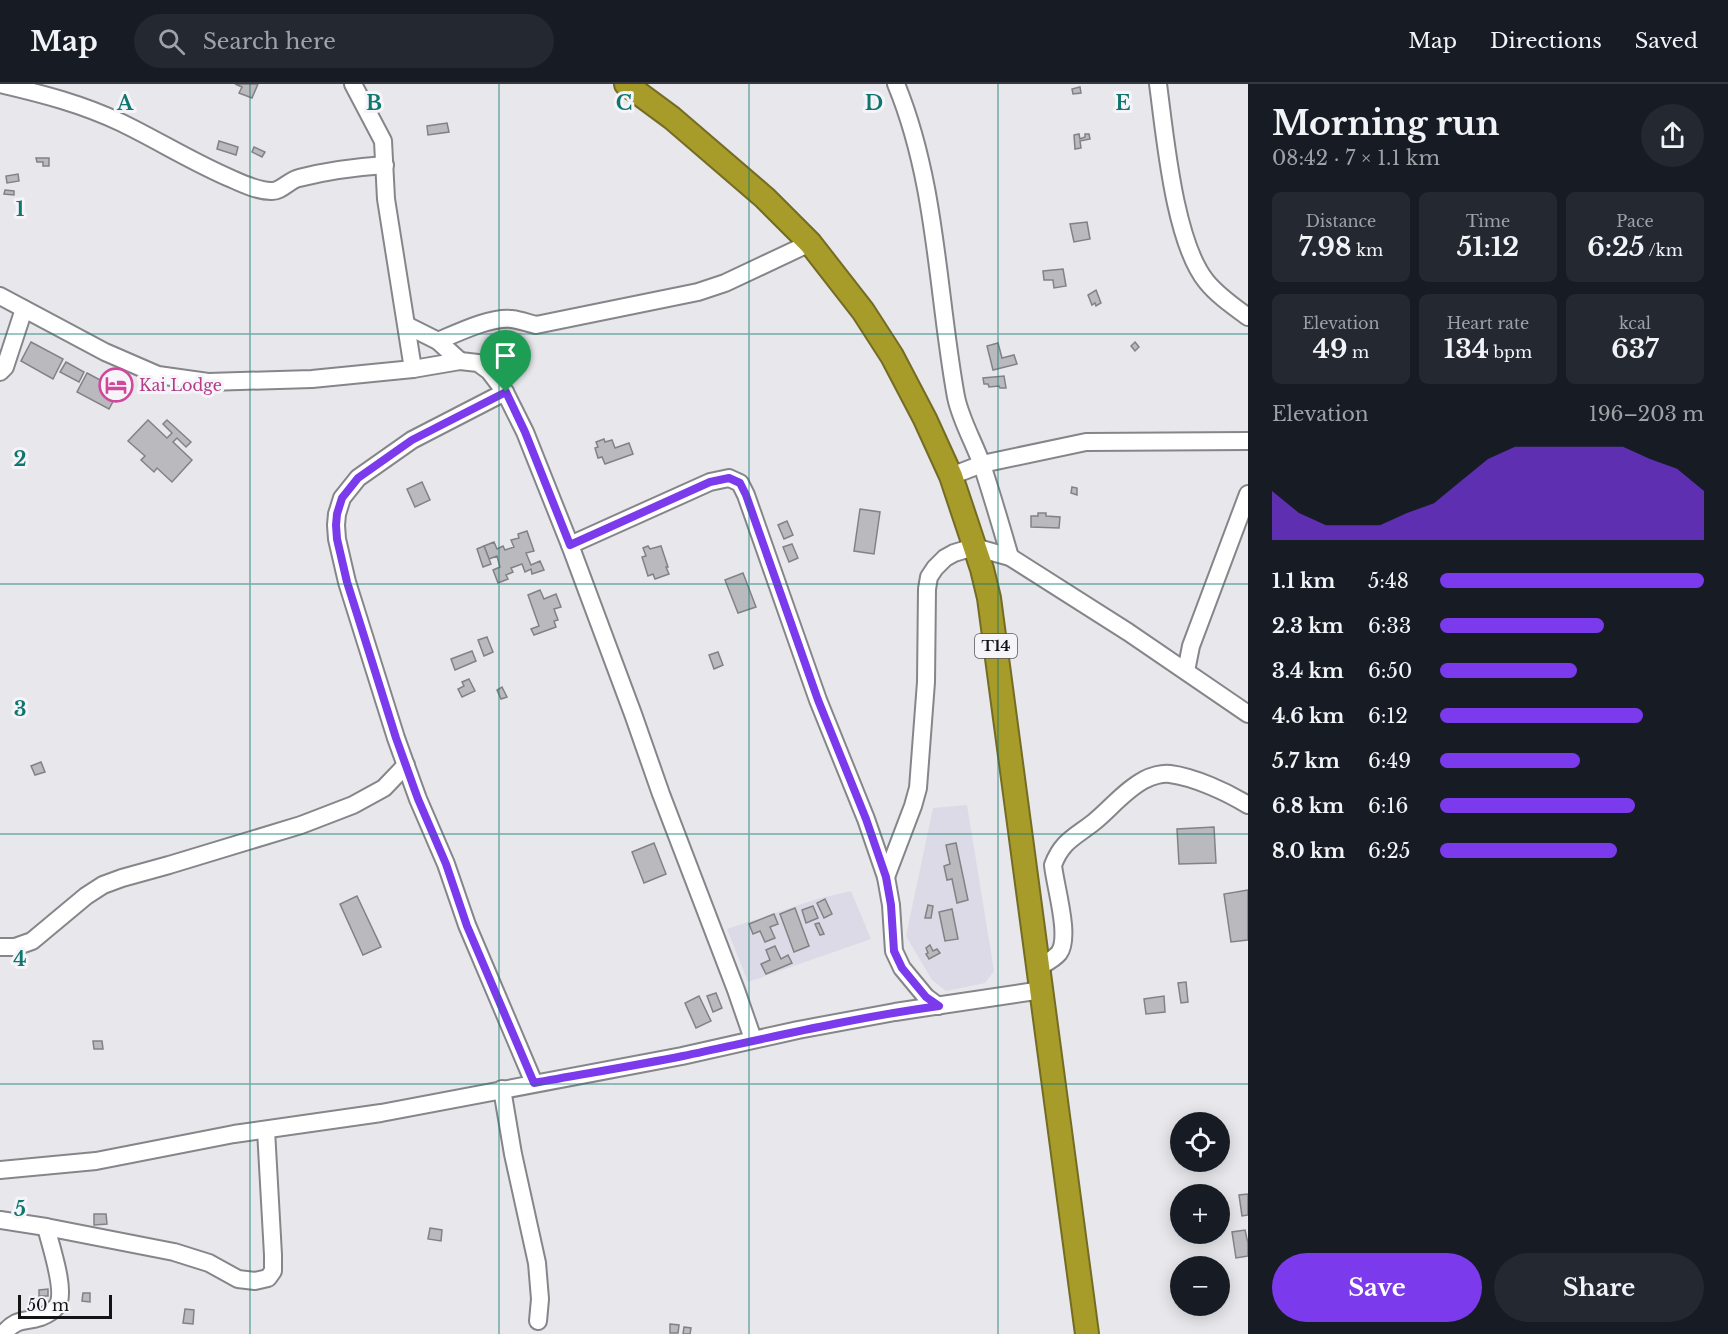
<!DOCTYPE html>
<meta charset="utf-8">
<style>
:root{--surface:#171b24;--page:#242831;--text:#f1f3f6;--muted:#9ea1a6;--line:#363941;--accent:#7c3aed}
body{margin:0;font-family:"Libre Baskerville",serif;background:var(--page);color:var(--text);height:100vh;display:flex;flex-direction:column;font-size:22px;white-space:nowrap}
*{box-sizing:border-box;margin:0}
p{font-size:20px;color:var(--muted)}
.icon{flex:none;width:33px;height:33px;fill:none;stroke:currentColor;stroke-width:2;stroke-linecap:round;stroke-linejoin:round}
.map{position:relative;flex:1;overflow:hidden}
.details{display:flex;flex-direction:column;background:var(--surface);width:480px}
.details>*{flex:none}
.fabs{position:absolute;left:1170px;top:1028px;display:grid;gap:12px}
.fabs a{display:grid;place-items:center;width:60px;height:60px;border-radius:50%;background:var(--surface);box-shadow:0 3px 15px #0003;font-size:30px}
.scale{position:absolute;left:18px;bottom:15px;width:94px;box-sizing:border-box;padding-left:6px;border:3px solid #141415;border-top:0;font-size:16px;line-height:21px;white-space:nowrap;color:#141415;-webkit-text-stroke:4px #f5f4f9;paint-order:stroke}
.pin{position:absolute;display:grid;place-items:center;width:51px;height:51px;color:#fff;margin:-62px -26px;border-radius:50% 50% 50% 0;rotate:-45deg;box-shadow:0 0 6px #0007}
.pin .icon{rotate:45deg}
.round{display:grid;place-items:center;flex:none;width:63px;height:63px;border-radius:32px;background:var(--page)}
.summary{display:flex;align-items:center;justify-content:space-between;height:102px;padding:0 24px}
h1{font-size:33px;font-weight:800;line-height:45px}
.stats{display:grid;grid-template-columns:repeat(3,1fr);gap:9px;height:102px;padding:6px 24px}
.stats div{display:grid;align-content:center;border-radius:9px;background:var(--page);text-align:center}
.stats b{font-size:26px;font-weight:800}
.stats small{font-size:16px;font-weight:400}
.stats p{font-size:16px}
.chart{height:168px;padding:12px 24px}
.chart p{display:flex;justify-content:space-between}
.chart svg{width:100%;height:108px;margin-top:6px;fill:var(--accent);opacity:.7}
.button{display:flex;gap:12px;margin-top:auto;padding:12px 24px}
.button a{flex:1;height:69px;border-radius:36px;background:var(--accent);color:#fff;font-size:24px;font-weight:800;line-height:69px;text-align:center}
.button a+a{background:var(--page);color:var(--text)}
ul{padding:0 24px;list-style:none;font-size:20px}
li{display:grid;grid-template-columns:96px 72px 1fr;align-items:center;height:45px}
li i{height:15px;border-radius:8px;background:var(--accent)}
header{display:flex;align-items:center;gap:36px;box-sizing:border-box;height:84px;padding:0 30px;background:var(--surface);border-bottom:2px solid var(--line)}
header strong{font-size:28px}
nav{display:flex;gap:33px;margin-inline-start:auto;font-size:21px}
.search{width:420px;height:54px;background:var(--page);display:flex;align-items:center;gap:15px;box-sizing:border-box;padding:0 21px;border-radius:33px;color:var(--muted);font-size:22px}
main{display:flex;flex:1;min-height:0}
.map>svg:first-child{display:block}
</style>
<header>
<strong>Map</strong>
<div class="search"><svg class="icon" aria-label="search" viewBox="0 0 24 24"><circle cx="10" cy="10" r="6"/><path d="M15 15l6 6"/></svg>Search here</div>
<nav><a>Map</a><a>Directions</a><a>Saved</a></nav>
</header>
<main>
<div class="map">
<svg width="1248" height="1250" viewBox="0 0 1248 1250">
<rect width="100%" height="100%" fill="#e7e7ec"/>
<!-- built -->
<g fill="#dbdae6">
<polygon points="967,721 994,887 985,899 946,907 932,896 906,852 933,724"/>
<polygon points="851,807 871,855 748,898 727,845 817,815"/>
</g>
<!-- building -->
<g fill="#bab9be" stroke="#828286" stroke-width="1.5">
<polygon points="235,0 258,0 252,14 239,9 242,3"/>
<polygon points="1080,3 1081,9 1073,10 1072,5"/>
<polygon points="447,39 449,48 428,51 427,42"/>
<polygon points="1079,50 1080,55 1085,53 1085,50 1089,50 1090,55 1080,57 1081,64 1075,65 1074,51"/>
<polygon points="219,57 238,63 236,71 217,65"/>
<polygon points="254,63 265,68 262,73 252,68"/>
<polygon points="36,74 49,74 49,82 43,82 43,78 37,78"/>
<polygon points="18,90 19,97 7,99 6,92"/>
<polygon points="5,106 14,107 14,111 4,110"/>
<polygon points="1087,138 1090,155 1074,158 1070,140"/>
<polygon points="1063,185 1066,202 1054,204 1053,196 1044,196 1043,187"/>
<polygon points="1096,206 1101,219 1096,222 1095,219 1092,221 1088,211"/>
<polygon points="31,258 63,275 53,295 21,277"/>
<polygon points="1135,258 1139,263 1135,267 1131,262"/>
<polygon points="998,259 1002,274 1014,271 1017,280 993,286 987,262"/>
<polygon points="66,278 84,288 79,298 60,288"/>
<polygon points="87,289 119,306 109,325 77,308"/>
<polygon points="1004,292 1006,304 1000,304 999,302 989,303 988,300 984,300 983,294"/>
<polygon points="148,336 167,354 172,349 163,340 167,336 191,358 186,363 177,354 173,358 192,376 172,398 157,384 154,388 141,376 145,372 128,357"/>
<polygon points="604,355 605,358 612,356 615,364 629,359 633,370 605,380 602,373 598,374 595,364 598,363 596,358"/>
<polygon points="422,398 430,416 415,423 407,405"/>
<polygon points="1072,403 1077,404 1077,411 1071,409"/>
<polygon points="860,425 880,428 874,470 854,467"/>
<polygon points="1038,429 1046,429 1046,432 1060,433 1059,444 1031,443 1031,432 1038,432"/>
<polygon points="787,437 793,451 784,455 778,441"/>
<polygon points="527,447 534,467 526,469 531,481 540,477 544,486 532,490 531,485 525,488 522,480 511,484 513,488 506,491 508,495 498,499 493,486 500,483 497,472 489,475 484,462 494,458 497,465 503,462 505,466 514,463 511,456 519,454 518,450"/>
<polygon points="792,460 798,474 789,478 783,463"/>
<polygon points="484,462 491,480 483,483 477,465"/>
<polygon points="648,462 650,465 661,462 668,483 666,483 669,490 655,495 653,490 648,492 642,473 646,472 643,464"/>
<polygon points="743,489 756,523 738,529 725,496"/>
<polygon points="540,506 544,515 556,510 561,523 554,525 558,536 554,537 556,543 534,551 531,545 539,542 528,511"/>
<polygon points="487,553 493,568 484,572 478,556"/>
<polygon points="472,567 476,577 455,586 451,575"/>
<polygon points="718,568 723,581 714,585 709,571"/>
<polygon points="469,595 475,607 462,613 458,605 464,602 462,598"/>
<polygon points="502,603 507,613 501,615 497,606"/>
<polygon points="41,678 45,688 35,691 31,682"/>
<polygon points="1214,743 1216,779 1179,780 1177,745"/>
<polygon points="654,759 666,790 644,799 632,768"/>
<polygon points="956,759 968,816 957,819 952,795 947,796 944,782 950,780 946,761"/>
<polygon points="1248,806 1248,856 1231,858 1224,810"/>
<polygon points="357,812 381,863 363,871 340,820"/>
<polygon points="825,815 832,830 824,834 817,819"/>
<polygon points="928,821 933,822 931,834 925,834"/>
<polygon points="813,822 818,834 806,839 802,826"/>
<polygon points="795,824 809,862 794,868 780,830"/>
<polygon points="952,825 958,855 945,857 939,828"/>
<polygon points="774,830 778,840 770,843 775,854 765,858 760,847 753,850 749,840"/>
<polygon points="819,839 824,850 820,851 815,840"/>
<polygon points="930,861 933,867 937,865 940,869 929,875 926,870 928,869 926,864"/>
<polygon points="775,862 781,875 788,871 792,879 766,890 761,880 770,876 766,866"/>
<polygon points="1186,898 1188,918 1181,919 1178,899"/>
<polygon points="716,909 722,924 713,928 707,912"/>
<polygon points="699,912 711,937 696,944 685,919"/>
<polygon points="1164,912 1165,928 1146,930 1144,915"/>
<polygon points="93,957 102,957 103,965 94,965"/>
<polygon points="1248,1110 1248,1131 1242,1132 1239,1111"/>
<polygon points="94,1130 106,1130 107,1140 94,1141"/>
<polygon points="430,1144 442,1146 441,1157 428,1155"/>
<polygon points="1245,1146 1248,1159 1248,1172 1236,1174 1232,1148"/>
<polygon points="48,1205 48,1212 39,1212 39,1206"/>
<polygon points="83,1209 90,1209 90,1218 82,1217"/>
<polygon points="185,1225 194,1226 193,1240 183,1239"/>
<polygon points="670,1240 679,1241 678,1249 670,1249"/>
<polygon points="684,1243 691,1244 690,1250 683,1250"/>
</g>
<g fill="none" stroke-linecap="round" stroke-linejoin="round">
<!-- minor casing -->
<g stroke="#86858a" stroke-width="20">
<g id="minor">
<path d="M0,0C43,10 82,20 122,39C159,57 194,79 232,95C243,100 258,107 271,107C281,108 289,96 299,94C326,87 356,83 385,81"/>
<polyline points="353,0 383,57 386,115 413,285"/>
<path d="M896,0C937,99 937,209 956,313C961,337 974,358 982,381C992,411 1001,442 1010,473"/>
<path d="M1158,0C1165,51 1174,157 1206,197C1217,211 1233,222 1248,233"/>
<polyline points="0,212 105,268 158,291 208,298 312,295 413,285 460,277 478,279 489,287 505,308 525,348 570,461 633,630 661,710 736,906 753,955"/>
<polyline points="408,242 438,257 460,277"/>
<path d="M438,257C457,249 492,232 512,235C520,236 528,239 536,241L698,208L725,199L810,159"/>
<polyline points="0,288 5,283 24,225"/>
<polyline points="505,308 412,356 358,394 342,414 337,430 336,441 337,455 347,498 396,654 418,715 446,780 467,841 534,999"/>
<polyline points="951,392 982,380 1086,358 1248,357"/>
<polyline points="570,461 710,398 729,394 740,399 746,411 818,616 866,735 886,793 891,821 894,867 902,884 926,913 938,922"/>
<polyline points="1186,587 1191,562 1248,410"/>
<polyline points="886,793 913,722 918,704 926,598 927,505 929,493 935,484 945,474 954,469 974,463 1010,473 1128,548 1248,630"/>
<polyline points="0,863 15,863 32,857 86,812 103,801 122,794 169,781 301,741 353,721 384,704 406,681"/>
<path d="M1039,883C1046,879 1054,875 1059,869C1071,853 1055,802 1053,781C1062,757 1075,753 1094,738C1110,725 1125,706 1144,696C1151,692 1162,689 1170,690C1194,693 1227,708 1248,721"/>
<polyline points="502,1005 513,1070 537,1179 540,1215 538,1237"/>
<polyline points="0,1086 96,1077 234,1050 381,1029 682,972 798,946 895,928 1042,906"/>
<polyline points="0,1136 46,1143 174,1168 209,1179 238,1195 255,1197 268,1194 273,1187 273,1171 266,1046"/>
<path d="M3,1250C18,1233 23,1239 41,1233C46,1231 53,1227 57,1222C67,1208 50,1160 46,1143"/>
</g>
</g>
<!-- highway casing -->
<g stroke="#746c23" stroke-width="26">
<polyline id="highway" points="626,0 672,34 765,114 810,159 863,227 892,272 925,335 951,392 982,485 989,514 1087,1250"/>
</g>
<!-- minor -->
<use href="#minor" stroke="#fff" stroke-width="16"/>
<!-- highway -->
<use href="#highway" stroke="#a79b2a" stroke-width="22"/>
</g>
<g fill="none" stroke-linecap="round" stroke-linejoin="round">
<!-- route casing -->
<g stroke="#fff" stroke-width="12">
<path id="route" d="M506,308L525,348L570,461L710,398L729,394L740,399L746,411L818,616L866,735L886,793L891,821L894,867L902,884L926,913L939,922C852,934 768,954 683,972C633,982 583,990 534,999L467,842L446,780L418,715L396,654L347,498L337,455L336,441L337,430L342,414L358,394L412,356Z"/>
</g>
<!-- route -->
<use href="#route" stroke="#7c3aed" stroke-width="8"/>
</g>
<!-- grid -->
<path fill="none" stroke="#0f766e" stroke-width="1.5" stroke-opacity="0.55" d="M250,0V1250M499,0V1250M749,0V1250M998,0V1250M0,250H1248M0,500H1248M0,750H1248M0,1000H1248"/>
<!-- icons -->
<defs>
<g id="hotel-ring" transform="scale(1.725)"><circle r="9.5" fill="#f5f4f9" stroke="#d1479c" stroke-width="1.5"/><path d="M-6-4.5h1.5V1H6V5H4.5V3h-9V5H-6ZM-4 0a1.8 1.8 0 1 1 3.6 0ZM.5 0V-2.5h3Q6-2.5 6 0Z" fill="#d1479c"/></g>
</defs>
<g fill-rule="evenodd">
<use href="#hotel-ring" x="116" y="301"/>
</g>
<g text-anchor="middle" stroke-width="6" stroke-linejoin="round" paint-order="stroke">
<!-- shield labels -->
<rect fill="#f5f4f9" stroke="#585759" stroke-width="1.5" x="975" y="550" width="42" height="24" rx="4.5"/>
<g font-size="15" font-weight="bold" fill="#141415">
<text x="996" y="567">T14</text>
</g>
<!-- hotel labels -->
<g font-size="16" fill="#b23c85" stroke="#f5f4f9" text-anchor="start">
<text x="139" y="307">Kai Lodge</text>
</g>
</g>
<g font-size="20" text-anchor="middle" font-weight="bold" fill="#0f766e" stroke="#f5f4f9" stroke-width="6" stroke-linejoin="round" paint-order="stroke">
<text x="125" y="26">A</text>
<text x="374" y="26">B</text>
<text x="624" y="26">C</text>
<text x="874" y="26">D</text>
<text x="1123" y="26">E</text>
<text x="20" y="132">1</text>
<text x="20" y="382">2</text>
<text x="20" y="632">3</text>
<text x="20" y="882">4</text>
<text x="20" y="1132">5</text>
</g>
</svg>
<div class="fabs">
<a><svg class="icon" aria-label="locate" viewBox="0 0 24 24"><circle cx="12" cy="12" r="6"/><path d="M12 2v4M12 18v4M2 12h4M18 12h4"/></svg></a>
<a>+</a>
<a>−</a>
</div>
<div class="scale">50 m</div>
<div class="pin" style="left:506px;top:308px;background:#1e9e55"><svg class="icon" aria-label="arrive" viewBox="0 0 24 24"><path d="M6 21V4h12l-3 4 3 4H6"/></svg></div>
</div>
<section class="details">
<div class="summary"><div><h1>Morning run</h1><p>08:42 · 7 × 1.1 km</p></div><a class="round"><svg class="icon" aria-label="share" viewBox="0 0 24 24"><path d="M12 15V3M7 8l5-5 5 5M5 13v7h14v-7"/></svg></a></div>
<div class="stats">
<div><p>Distance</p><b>7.98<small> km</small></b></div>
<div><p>Time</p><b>51:12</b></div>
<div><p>Pace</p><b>6:25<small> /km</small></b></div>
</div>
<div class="stats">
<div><p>Elevation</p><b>49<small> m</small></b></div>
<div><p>Heart rate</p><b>134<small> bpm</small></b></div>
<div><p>kcal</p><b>637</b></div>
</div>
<div class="chart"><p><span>Elevation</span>196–203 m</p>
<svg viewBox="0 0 160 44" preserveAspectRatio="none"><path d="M0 44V24L10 33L20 38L30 38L40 38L50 33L60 29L70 20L80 11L90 6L100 6L110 6L120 6L130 6L140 11L150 15L160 24V44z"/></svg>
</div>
<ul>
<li><b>1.1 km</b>5:48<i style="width:100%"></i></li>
<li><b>2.3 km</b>6:33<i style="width:62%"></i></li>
<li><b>3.4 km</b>6:50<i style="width:52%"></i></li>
<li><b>4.6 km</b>6:12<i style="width:77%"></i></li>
<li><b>5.7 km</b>6:49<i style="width:53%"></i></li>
<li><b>6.8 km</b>6:16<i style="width:74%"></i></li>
<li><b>8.0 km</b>6:25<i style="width:67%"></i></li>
</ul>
<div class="button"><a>Save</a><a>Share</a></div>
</section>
</main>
